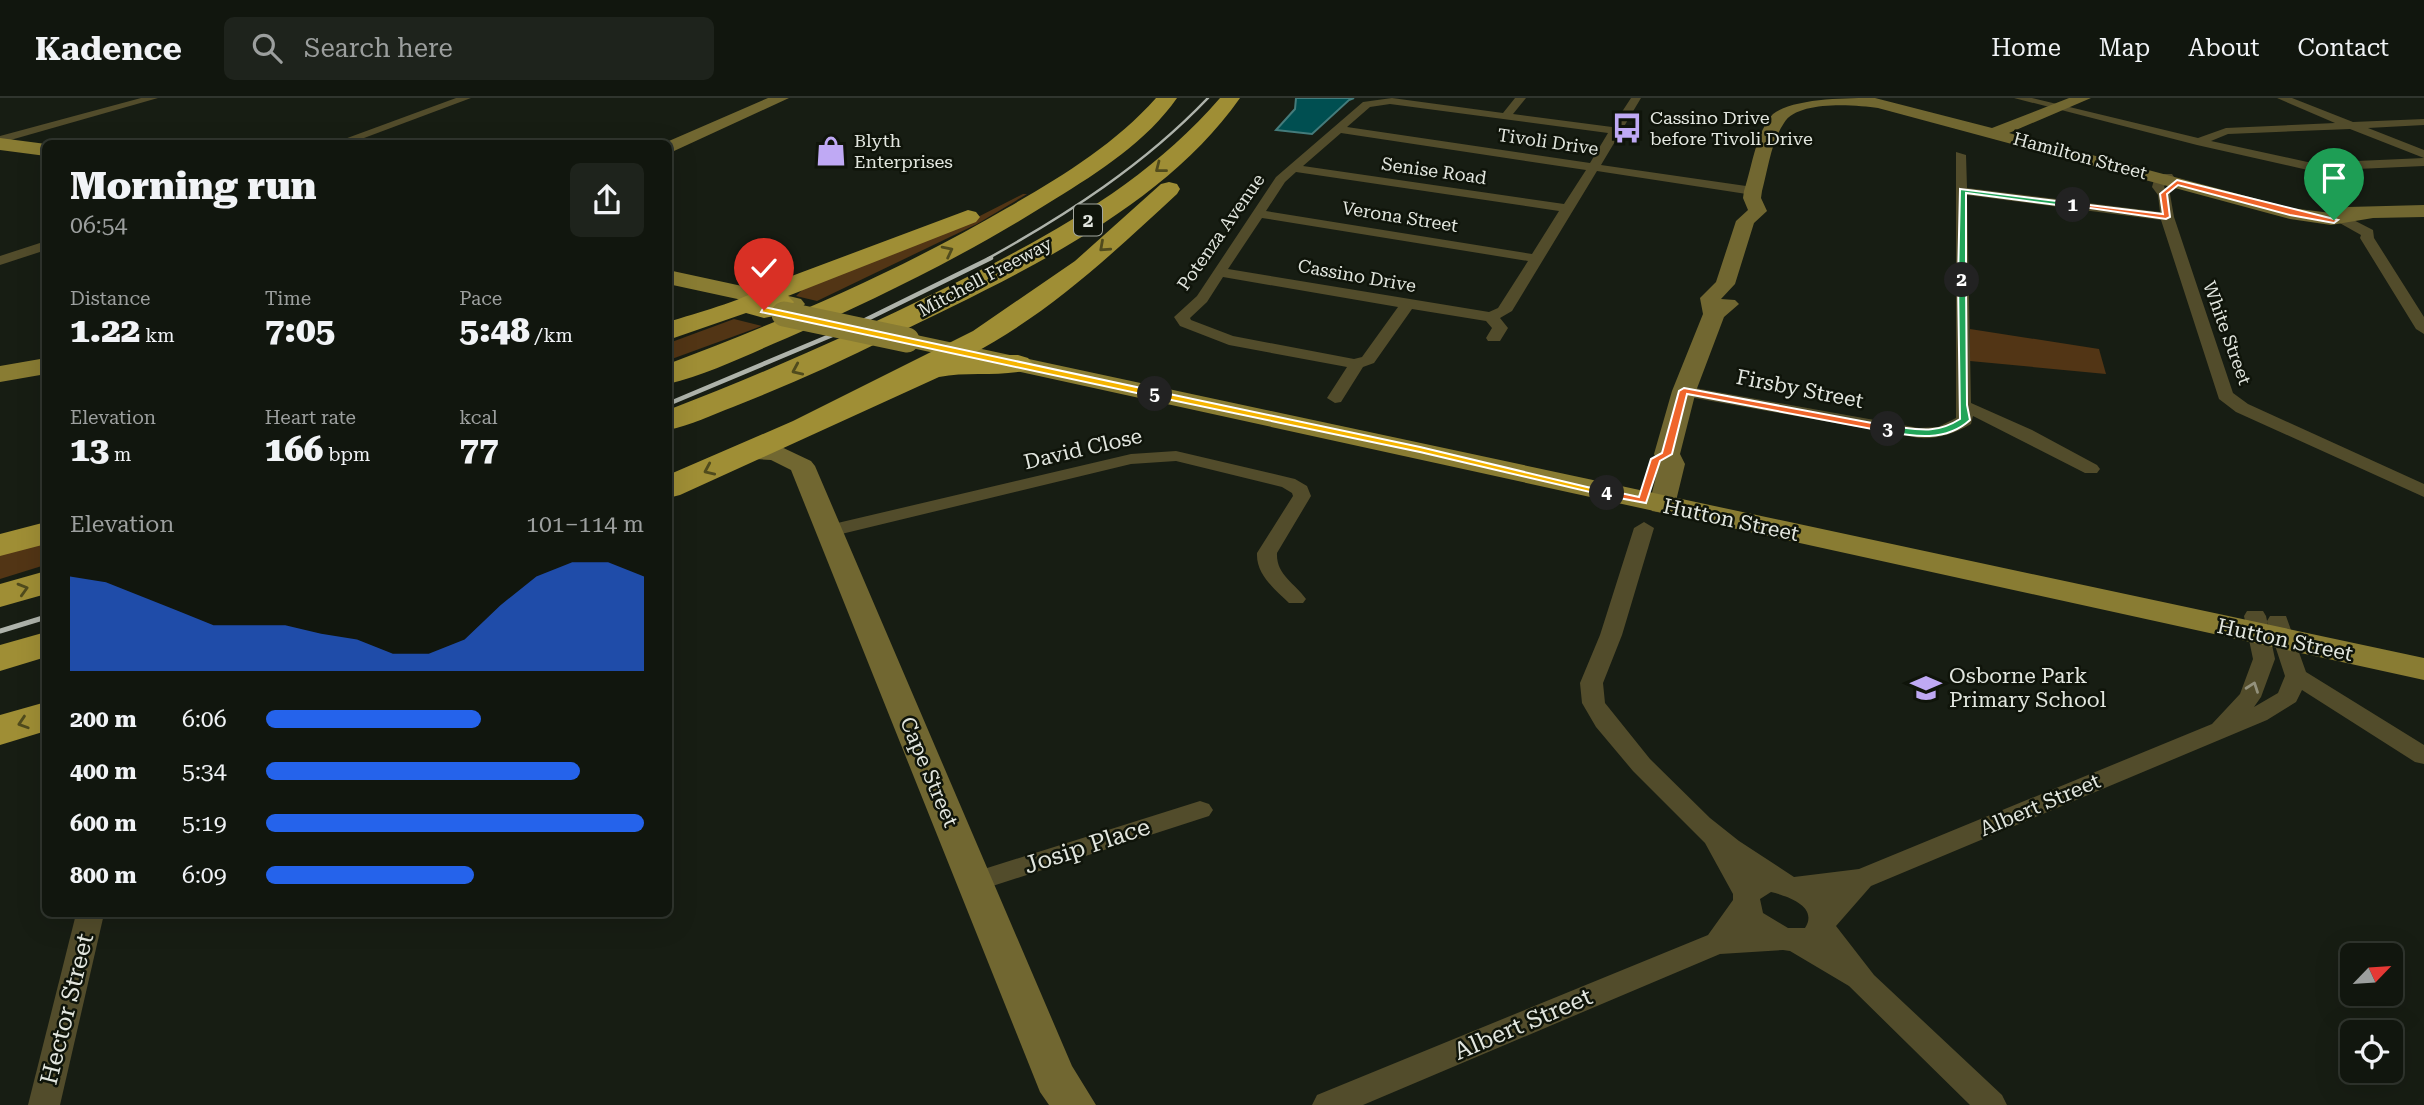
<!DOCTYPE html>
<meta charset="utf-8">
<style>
:root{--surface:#11160e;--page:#1e231c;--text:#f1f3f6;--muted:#9c9f9e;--line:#30352e;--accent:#2563eb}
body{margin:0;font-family:"Roboto Serif",serif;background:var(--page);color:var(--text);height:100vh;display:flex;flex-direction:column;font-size:26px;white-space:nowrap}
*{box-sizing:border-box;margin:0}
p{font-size:23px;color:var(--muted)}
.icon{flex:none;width:38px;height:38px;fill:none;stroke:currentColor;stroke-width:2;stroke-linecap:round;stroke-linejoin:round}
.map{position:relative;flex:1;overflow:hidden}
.details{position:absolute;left:42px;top:42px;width:630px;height:777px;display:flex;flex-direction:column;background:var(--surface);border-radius:10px;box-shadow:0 7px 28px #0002,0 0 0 2px var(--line)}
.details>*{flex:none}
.needle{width:46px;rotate:65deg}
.controls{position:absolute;left:2340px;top:845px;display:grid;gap:14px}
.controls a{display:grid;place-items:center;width:63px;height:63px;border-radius:10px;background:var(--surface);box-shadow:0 7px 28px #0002,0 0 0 2px var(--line);font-size:35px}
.pin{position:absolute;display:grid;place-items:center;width:60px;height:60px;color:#fff;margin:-72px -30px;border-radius:50% 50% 50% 0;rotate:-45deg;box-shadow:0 0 7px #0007}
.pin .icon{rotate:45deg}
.km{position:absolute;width:35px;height:35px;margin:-18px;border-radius:50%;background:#222;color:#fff;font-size:19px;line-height:35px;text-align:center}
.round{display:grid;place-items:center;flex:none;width:74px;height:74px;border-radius:10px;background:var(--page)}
.summary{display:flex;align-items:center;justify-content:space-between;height:119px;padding:0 28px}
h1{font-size:38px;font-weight:800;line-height:52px}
.metrics{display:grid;grid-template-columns:repeat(3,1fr);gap:10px;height:119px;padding:7px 28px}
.metrics div{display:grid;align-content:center}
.metrics b{font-size:35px;font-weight:800}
.metrics small{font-size:19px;font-weight:400}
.metrics p{font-size:19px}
.chart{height:196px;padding:14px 28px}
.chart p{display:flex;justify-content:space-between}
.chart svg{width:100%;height:126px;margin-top:7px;fill:var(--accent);opacity:.7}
ul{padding:0 28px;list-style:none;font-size:23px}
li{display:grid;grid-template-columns:112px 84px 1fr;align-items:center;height:52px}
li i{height:18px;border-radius:9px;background:var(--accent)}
header{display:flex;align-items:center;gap:42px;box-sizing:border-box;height:98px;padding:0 35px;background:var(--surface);border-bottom:2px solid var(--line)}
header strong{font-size:33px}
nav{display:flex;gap:38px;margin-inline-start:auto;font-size:24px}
.search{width:490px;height:63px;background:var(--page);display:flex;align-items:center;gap:18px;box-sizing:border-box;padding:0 24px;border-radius:10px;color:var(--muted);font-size:26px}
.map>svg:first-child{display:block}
</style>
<header>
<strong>Kadence</strong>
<div class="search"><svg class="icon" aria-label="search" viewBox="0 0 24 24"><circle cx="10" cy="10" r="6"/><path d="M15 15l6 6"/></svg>Search here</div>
<nav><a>Home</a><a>Map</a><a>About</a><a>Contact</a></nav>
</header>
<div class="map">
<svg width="2424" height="1007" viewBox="0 0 2424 1007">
<rect width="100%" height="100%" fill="#171d13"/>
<!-- green -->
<g fill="#523515">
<polygon points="1023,96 1027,96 977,126 817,203 796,198 805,189 968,124"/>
<polygon points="734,221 762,228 669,262 669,245"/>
<polygon points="1970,231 2099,251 2106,276 1970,263"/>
<polygon points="45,443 45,467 0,481 0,455"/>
</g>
<!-- water -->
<polygon fill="#004f51" stroke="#447c7c" stroke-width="2" points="1296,0 1354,0 1349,2 1312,36 1276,32 1295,11"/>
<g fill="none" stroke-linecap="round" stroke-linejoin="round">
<!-- street -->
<g fill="#524c2b" fill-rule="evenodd">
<polygon points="141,0 158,0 0,45 0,38"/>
<polygon points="456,0 471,0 348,46 331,46"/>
<path d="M1392,0L1503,15L1515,0H1526L1513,16L1612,29L1631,0H1641L1601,67L1753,89L1759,93L1753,97L1597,73L1512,213L1500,220L1508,230L1500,243H1488L1486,240L1492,230L1486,223L1412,211L1374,265L1363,269L1341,304L1335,305L1327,300L1347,269L1229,247L1180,228L1174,219L1197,198L1276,79L1363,4ZM1390,6L1608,35L1590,65L1347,29L1370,9ZM1341,35L1586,72L1564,106L1303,68ZM1296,74L1559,113L1532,156L1266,113L1285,84ZM1262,120L1528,163L1498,210L1489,214L1228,171ZM1223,179L1398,209L1362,259L1354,261L1233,238L1191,222L1190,220L1207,204Z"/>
<polygon points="2014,0 2032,0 2198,40 2226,30 2335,25 2277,0 2292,0 2353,24 2424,21 2424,27 2368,30 2424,52 2424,60 2350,31 2228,36 2211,43 2312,65 2424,60 2424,68 2312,73 2197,47"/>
<path d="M1956,54L1966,57L1967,90L2160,114L2158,97L2152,89L2154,82L2164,76H2172L2174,79L2166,84L2164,89L2170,96L2174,119L2233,295L2248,306L2424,386V399L2236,314L2219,301L2161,122L1967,97L1971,305L2032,332L2097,367L2100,371L2097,375H2085L1973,318L1971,326C1954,336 1938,341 1919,340L1678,297L1676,293L1684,288L1919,330L1938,329L1956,320Z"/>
<polygon points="2334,112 2373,132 2374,140 2424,219 2424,236 2416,231 2360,140 2361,137 2329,119 2327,116"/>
<polygon points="46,143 46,152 0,167 0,158"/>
<path d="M1176,353L1295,381L1307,388L1311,398L1277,455C1276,477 1295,485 1306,501L1303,505H1289C1275,491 1256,477 1257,455L1293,398L1292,395L1282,389L1176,363L1131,366L829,439L819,433L829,427L1131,356Z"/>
<path d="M1644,424L1654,430L1622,537L1603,585L1605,605L1650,661L1710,720L1739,743L1794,779L1859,771L2212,626L2240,596L2253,561L2244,518L2247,513H2263L2266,518L2275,561L2261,599L2254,609L2278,595L2285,578L2267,523L2270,518H2286L2306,574L2424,647V666L2415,664L2302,592L2296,604L2267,622L1871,788L1836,828L1874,877L2002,997L2007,1007H1970L1849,888L1790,853L1783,852L1720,856L1363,1007H1312L1317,997L1708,837L1733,802V796L1705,745L1633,673L1596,629L1582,605L1580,585L1600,537L1634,430ZM1771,794C1787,798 1819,808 1805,830H1788L1763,815L1760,801Z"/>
<polygon points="1200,703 1209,706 1213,712 1209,718 974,794 965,791 961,784 965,777"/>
<polygon points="76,816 104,816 60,1007 28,1007"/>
</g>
<!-- secondary -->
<g fill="#716731" fill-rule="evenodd">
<polygon points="768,0 789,0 674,53 668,54 668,46 662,46"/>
<path d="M1875,0L1992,30L2069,0H2091L2009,35L2291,110L2331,115L2348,109L2424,107V119L2373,120L2331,127L2290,121L1878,10C1855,7 1798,2 1784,25C1771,44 1768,71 1762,93L1761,100L1767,113L1754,125L1735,186L1721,201L1735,202L1739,206L1724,219L1696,293L1680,356L1685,366L1675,407L1672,413L1662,415L1652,413L1649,407L1659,366L1654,356L1672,293L1703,216L1700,200L1716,184L1736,123L1748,112L1743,100L1744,93C1752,69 1756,34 1773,16C1794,0 1847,0 1875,0Z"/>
<polygon points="775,346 811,363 815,368 1072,968 1096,1007 1049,1007 1040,994 791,372 771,362 741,360 737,355 741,350"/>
</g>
<!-- primary -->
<g fill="#897c33" fill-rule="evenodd">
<polygon points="0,40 46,46 46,58 0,52"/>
<polygon points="668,172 793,199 801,201 805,206 801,211 793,213 668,186"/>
<polygon points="907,235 2424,560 2424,582 898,247 895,242 898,237"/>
<polygon points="46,260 46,276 0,284 0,268"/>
</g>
<!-- highway -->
<g fill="#9f8e35" fill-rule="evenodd">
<path d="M1156,0H1177C1147,43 1099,74 1055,101C970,155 879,200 787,240C749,256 709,276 668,286V266C785,222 899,173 1007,110C1061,79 1114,47 1156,0Z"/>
<path d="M1220,0H1240C1160,114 1010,180 888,240C838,265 786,288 733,309C712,317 691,327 668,332V312C762,276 852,236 941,192C1044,141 1144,88 1220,0Z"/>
<path d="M1169,84L1177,86L1180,91L1177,96C1112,156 1049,216 970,257H1018L1028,260L1033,266L1028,272C999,279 968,273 939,279L680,397L668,400V377L793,323L973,233L1075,163L1161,86Z"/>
<path d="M968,112L976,114L980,119L976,124L788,198L794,204L790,210L778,212L774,218L764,220L746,215L668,242V224C698,214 740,204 765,188Z"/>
<polygon points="46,424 46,446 0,458 0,436"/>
<polygon points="46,473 46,496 0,509 0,486"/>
<polygon points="46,534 46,559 0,573 0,547"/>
<polygon points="46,604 46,633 0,647 0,617"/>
</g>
<!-- rail-far2 -->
<path stroke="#aeb3ab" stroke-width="2.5" d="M987,161C1068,116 1144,67 1208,0"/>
<!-- rail-far1 -->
<polyline stroke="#aeb3ab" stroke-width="4.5" points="668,306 849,230 991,160"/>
<!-- rail -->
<polyline stroke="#aeb3ab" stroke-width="5" points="0,533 46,519"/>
<!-- primary-bridge -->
<polyline stroke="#897c33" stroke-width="25" points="784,216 907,242"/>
</g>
<!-- one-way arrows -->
<defs><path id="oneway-chevron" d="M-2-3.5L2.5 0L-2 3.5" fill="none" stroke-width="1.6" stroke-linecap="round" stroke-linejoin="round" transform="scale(1.75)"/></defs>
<g stroke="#504b1d">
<use href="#oneway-chevron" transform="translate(1160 70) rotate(142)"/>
<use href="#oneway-chevron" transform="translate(1104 149) rotate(138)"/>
<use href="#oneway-chevron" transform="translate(948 153) rotate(-27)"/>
<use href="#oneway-chevron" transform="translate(797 272) rotate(156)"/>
<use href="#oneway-chevron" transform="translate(709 372) rotate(156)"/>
<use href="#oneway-chevron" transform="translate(23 491) rotate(-16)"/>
<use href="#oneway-chevron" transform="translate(23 625) rotate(162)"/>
</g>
<use stroke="#93917c" href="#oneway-chevron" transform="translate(2253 589) rotate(-70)"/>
<!-- split-1 -->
<polygon fill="#f0652b" stroke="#fff" stroke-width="2" points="2177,82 2338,122 2334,125 2290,117 2178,87 2167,96 2170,119 2166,121 2069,107 2073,105 2163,116 2160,96"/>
<!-- split-2 -->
<polygon fill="#22a559" stroke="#fff" stroke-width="2" points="1960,91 2073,105 2076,107 2073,109 1966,95 1966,182 1962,185 1958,182"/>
<!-- split-3 -->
<path fill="#22a559" stroke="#fff" stroke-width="2" d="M1962,180L1966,182L1967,307L1970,322C1946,344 1914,339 1885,333L1883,331L1888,328C1917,331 1935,337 1960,321L1958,182Z"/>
<!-- split-4 -->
<polygon fill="#f0652b" stroke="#fff" stroke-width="2" points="1684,290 1888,328 1893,331 1888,334 1687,296 1672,356 1660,363 1646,405 1603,397 1602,395 1607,392 1639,399 1651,361 1662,355 1679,293"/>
<!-- split-5 -->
<polygon fill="#f5b400" stroke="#fff" stroke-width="2" points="1155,293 1420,349 1612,395 1607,398 1420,354 1152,298 1152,294"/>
<!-- split-6 -->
<polygon fill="#f5b400" stroke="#fff" stroke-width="2" points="764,209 1155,293 1160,296 1155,299 761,214"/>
<!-- icons -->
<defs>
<g id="bus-bare" transform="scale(2.415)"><path d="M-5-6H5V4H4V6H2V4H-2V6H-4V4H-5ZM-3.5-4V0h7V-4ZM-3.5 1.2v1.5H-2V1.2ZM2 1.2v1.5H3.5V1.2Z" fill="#bfa9f4" stroke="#0f140a" stroke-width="2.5" paint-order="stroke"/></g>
<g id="shop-bare" transform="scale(2.415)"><path d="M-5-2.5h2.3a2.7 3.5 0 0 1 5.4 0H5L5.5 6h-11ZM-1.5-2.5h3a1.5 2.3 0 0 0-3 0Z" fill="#bfa9f4" stroke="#0f140a" stroke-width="2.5" paint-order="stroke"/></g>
<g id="school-bare" transform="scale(2.415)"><path d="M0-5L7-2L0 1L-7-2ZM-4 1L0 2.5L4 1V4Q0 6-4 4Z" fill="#bfa9f4" stroke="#0f140a" stroke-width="2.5" paint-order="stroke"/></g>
</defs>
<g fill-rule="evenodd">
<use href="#bus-bare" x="1627" y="30"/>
<use href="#shop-bare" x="831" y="53"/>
<use href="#school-bare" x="1926" y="590"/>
</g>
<g text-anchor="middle" stroke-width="5" stroke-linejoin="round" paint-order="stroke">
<!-- far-poi labels -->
<g font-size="18" fill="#e2e6df" stroke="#0f140a" text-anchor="start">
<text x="1650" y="26">Cassino Drive<tspan x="1650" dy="21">before Tivoli Drive</tspan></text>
<text x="854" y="49">Blyth<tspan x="854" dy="21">Enterprises</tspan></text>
</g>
<!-- far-street labels -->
<g font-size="18" fill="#e2e6df" stroke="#0f140a">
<text transform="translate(1548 44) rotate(8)" y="6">Tivoli Drive</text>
<text transform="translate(2080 58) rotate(15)" y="6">Hamilton Street</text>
<text transform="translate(1434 73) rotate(8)" y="6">Senise Road</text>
<text transform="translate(1400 119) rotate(9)" y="6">Verona Street</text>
<text transform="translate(1221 134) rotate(-55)" y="6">Potenza Avenue</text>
<text transform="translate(1357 178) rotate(10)" y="6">Cassino Drive</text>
<text transform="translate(985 179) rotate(-28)" y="6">Mitchell Freeway</text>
<text transform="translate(2227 235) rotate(70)" y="6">White Street</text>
</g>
<!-- shield labels -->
<rect fill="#0f140a" stroke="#a3a79f" stroke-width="2" x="1074" y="106.5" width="28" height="31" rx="5"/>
<g font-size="19" font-weight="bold" fill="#e2e6df">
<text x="1088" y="129">2</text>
</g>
<!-- street labels -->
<g font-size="21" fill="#e2e6df" stroke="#0f140a">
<text transform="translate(1800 291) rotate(11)" y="7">Firsby Street</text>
<text transform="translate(1083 351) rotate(-13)" y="7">David Close</text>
<text transform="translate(1731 422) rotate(12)" y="7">Hutton Street</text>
<text transform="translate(2285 542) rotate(12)" y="7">Hutton Street</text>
<text transform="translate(929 674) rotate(67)" y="7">Cape Street</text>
<text transform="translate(2040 707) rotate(-23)" y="7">Albert Street</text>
</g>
<!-- poi labels -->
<g font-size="21" fill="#e2e6df" stroke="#0f140a" text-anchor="start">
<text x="1949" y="585">Osborne Park<tspan x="1949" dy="24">Primary School</tspan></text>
</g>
<!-- near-street labels -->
<g font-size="24" fill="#e2e6df" stroke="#0f140a">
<text transform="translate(1087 748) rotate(-18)" y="8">Josip Place</text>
<text transform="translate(67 911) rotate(-76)" y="8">Hector Street</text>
<text transform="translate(1523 926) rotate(-23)" y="8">Albert Street</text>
</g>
</g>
</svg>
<div class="controls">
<a><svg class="needle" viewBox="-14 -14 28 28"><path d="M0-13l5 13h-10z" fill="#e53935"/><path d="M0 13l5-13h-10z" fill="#9c9f9e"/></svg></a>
<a><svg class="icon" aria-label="locate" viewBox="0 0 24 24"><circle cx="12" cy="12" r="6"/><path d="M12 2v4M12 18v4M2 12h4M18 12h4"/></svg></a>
</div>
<div class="pin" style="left:2334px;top:122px;background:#1e9e55"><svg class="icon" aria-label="arrive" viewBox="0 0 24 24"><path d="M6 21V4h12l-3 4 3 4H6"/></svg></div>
<div class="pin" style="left:764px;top:212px;background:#d93025"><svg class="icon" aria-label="check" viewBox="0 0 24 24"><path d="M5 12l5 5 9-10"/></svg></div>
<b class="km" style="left:2073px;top:107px">1</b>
<b class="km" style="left:1962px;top:182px">2</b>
<b class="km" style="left:1888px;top:331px">3</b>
<b class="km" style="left:1607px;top:395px">4</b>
<b class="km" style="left:1155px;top:296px">5</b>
<section class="details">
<div class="summary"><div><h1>Morning run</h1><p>06:54</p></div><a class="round"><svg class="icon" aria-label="share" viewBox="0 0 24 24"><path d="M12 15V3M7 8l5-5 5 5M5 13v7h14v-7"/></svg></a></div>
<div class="metrics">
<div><p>Distance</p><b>1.22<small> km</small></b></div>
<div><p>Time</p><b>7:05</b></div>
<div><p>Pace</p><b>5:48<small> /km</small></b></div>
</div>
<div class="metrics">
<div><p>Elevation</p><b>13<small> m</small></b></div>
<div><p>Heart rate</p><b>166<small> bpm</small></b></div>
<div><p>kcal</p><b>77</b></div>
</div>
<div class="chart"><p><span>Elevation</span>101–114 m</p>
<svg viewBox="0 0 160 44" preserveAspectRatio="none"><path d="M0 44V11L10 13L20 18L30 23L40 28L50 28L60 28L70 31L80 33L90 38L100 38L110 33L120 21L130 11L140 6L150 6L160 11V44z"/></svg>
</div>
<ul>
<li><b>200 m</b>6:06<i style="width:57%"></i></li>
<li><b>400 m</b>5:34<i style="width:83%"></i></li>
<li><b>600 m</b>5:19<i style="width:100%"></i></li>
<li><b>800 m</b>6:09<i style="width:55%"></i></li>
</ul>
</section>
</div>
